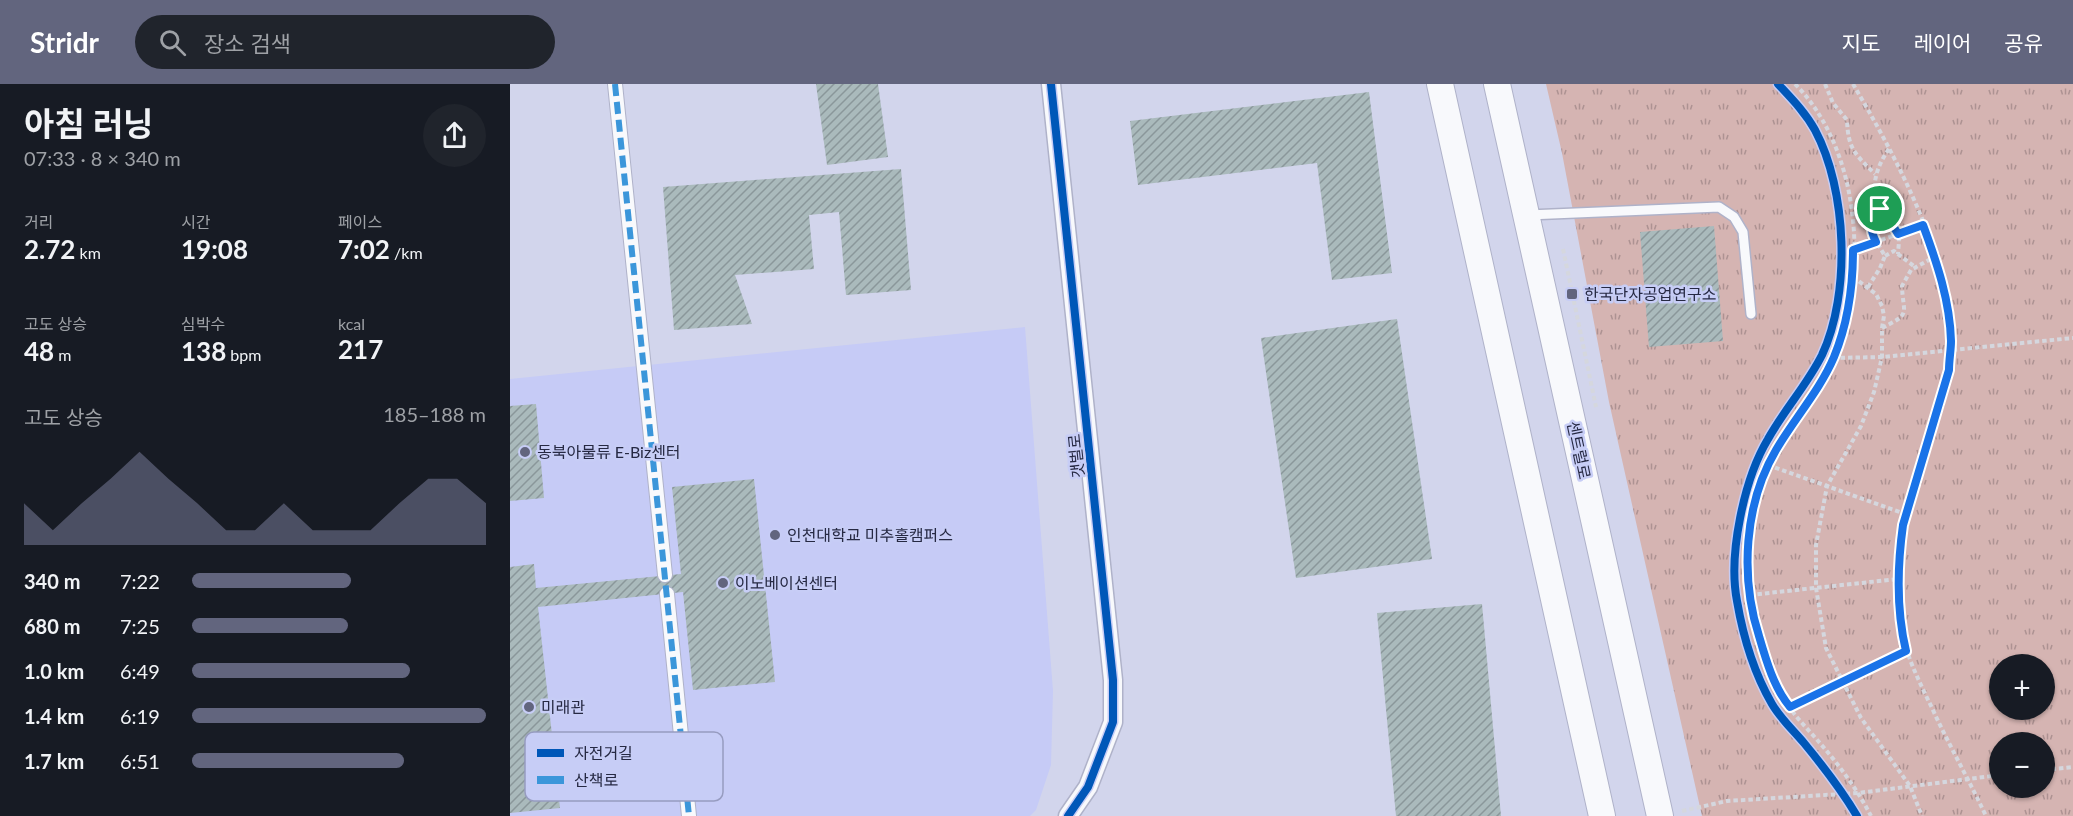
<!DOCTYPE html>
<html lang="ko">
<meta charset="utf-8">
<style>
:root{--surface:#171b24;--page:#20242c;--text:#f1f3f6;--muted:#9ea1a6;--accent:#62657e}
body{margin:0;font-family:Lato,"Noto Sans KR",sans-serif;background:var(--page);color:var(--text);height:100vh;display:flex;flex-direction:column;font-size:22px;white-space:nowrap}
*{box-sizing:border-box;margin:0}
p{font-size:20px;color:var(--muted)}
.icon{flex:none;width:33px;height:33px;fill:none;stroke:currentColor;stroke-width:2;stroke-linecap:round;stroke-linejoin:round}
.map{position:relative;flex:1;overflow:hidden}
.side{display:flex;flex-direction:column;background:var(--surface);width:510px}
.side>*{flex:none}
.fabs{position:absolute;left:1479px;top:570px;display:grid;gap:12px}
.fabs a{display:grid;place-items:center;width:66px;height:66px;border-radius:50%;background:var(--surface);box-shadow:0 2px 4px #0004;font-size:30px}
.pin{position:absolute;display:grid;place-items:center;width:51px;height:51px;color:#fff;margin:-26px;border:3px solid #fff;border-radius:50%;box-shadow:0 2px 6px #0007}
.round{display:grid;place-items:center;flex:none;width:63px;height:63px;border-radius:32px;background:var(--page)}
.headline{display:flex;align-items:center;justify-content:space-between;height:102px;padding:0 24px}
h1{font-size:33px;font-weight:700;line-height:45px}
.figures{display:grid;grid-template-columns:repeat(3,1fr);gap:9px;height:102px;padding:6px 24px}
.figures div{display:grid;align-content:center}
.figures b{font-size:26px;font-weight:700}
.figures small{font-size:16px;font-weight:400}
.figures p{font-size:16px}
.chart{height:168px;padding:12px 24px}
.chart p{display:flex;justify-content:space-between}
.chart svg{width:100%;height:108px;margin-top:6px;fill:var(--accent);opacity:.7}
ul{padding:0 24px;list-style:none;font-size:20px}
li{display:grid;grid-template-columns:96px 72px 1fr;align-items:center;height:45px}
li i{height:15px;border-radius:8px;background:var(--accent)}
header{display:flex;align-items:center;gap:36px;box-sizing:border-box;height:84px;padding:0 30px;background:var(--accent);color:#fff}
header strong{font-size:28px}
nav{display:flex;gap:33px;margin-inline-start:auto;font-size:21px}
.search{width:420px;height:54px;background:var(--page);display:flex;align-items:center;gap:15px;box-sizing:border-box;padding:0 21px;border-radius:33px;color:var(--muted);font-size:22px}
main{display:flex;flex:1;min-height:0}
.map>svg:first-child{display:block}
</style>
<header>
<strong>Stridr</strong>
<div class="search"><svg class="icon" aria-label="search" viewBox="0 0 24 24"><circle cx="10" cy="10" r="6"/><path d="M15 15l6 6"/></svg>장소 검색</div>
<nav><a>지도</a><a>레이어</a><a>공유</a></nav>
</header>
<main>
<section class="side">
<div class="headline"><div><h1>아침 러닝</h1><p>07:33 · 8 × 340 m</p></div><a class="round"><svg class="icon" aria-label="share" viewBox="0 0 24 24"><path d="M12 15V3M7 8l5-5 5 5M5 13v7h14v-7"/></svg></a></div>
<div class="figures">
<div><p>거리</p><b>2.72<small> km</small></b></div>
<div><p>시간</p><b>19:08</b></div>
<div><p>페이스</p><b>7:02<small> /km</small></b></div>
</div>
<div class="figures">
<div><p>고도 상승</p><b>48<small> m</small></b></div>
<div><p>심박수</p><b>138<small> bpm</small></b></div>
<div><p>kcal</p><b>217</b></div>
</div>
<div class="chart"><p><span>고도 상승</span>185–188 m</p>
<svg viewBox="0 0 160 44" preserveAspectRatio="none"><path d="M0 44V27L10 38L20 27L30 17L40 6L50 17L60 27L70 38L80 38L90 27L100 38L110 38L120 38L130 27L140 17L150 17L160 27V44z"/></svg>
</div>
<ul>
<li><b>340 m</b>7:22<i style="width:54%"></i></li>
<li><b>680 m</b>7:25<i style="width:53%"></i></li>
<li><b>1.0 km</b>6:49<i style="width:74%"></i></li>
<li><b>1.4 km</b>6:19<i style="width:100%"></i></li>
<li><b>1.7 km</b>6:51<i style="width:72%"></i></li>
</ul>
</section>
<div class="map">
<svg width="1563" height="732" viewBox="0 0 1563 732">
<defs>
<pattern id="grass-tufts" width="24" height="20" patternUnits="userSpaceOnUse" patternTransform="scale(1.5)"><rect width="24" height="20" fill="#d5b4b2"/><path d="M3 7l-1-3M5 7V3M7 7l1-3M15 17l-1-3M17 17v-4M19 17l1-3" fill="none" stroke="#ad9292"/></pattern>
<pattern id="building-hatch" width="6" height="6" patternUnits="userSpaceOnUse" patternTransform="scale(1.5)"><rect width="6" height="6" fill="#aababc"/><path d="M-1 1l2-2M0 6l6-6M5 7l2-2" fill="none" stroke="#8a979a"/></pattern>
</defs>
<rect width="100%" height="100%" fill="#d2d5ec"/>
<!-- built -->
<polygon fill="#c6cbf6" points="515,243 543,607 541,681 526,726 520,732 0,732 0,295"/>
<!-- grass -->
<path fill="url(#grass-tufts)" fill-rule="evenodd" d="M1036,0H1563V732H1192L1099,318L1052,69ZM1490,580H1534V626H1490ZM1490,658H1534V704H1490Z"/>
<!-- building -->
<g fill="url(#building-hatch)">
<polygon points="306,0 368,0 378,73 317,81"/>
<polygon points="859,8 882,189 822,196 807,79 628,101 620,37"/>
<polygon points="391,85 401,206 336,211 329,128 299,131 304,185 225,191 242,240 164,246 153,103"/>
<polygon points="1204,142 1213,257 1139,263 1130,148"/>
<polygon points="887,235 922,475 786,494 751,254"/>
<polygon points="26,320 34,414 0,417 0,322"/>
<polygon points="244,395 265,598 183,606 173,508 28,523 50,724 0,729 0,483 24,480 26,504 171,490 162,403"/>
<polygon points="972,520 991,732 886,732 867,529"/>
</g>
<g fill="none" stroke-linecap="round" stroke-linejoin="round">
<!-- service casing -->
<g stroke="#afb2c9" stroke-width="12">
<polyline id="service" points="1018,131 1209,123 1224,133 1233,148 1241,230"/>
</g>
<!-- pedestrian casing -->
<g stroke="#afb2c9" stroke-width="16">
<g id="pedestrian">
<polyline points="105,0 155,491"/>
<polyline points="157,510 179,732"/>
</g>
</g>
<!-- minor casing -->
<g stroke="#afb2c9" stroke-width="21">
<polyline id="minor" points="541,0 603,596 603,638 578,703 558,732"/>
</g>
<!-- secondary casing -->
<g stroke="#afb2c9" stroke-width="28">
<g id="secondary">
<polyline points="930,0 1092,732"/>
<polyline points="987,0 1150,732"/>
</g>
</g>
<!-- path -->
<g stroke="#d5d7de" stroke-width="4" stroke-dasharray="4.5 3" stroke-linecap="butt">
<path d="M1285,0C1351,66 1359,190 1324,272C1310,305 1285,335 1266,365C1240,406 1233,470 1240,518C1245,551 1258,587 1275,616C1283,631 1298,645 1309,658C1329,681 1347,705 1361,732"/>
<path d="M1315,0L1323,19L1337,36C1338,65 1345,70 1365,90"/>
<path d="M1343,0C1382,66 1430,155 1439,231C1441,250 1439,267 1439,286L1393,441C1389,469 1386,497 1388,524C1390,560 1407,593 1422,624C1439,661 1459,696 1476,732"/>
<path d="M1379,65C1366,83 1358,107 1372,127C1378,135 1385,141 1388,151C1390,157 1388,164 1388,170"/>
<polyline points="1053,165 1086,323"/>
<polyline points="1343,166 1413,141"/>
<polyline points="1375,172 1384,167 1405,183"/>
<polyline points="1343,193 1366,210 1372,222 1374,232 1372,244 1372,273 1364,308 1351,342 1317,402 1306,461 1306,504 1316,564 1351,634 1400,702 1412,732"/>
<path d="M1358,203L1370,184L1375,172C1361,149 1357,142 1367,117"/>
<path d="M1372,244C1402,229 1393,231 1392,202L1401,186L1424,173"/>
<polyline points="1323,274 1372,273 1563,254"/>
<polyline points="1258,381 1395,430"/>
<polyline points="1240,511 1388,495"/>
<polyline points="1280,623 1396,567"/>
<polyline points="1534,686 1563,683"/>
<polyline points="1172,727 1217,717 1348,709 1490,691"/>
</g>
<!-- service -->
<use href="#service" stroke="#f8f9fc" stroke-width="9"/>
<!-- pedestrian -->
<use href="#pedestrian" stroke="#f8f9fc" stroke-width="14"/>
<!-- minor -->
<use href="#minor" stroke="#f8f9fc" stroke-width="18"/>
<!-- secondary -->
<use href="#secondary" stroke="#f8f9fc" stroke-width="26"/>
<!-- quiet -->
<polyline stroke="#3b96da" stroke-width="6" stroke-dasharray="12 6" stroke-linecap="butt" points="105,0 179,732"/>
<!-- cycleway casing -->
<g stroke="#c7cdf6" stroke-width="11">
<g id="cycleway">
<polyline points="541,0 603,596 603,638 578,703 558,732"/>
<path d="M1268,0C1281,14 1295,28 1305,46C1337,106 1341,209 1312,271C1297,301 1274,326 1258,355C1234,395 1218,471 1227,517C1233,552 1244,589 1262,620C1270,634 1283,646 1294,659C1313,682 1331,705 1347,732"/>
</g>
</g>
<!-- cycleway -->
<use href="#cycleway" stroke="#0057b8" stroke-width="8"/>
</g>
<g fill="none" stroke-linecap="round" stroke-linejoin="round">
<!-- route casing -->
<g stroke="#fff" stroke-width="12">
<path id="route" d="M1368,117L1388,150L1413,141C1427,179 1440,217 1441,257C1441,266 1439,276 1439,286L1393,441C1387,484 1386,525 1396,567L1280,623C1264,604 1256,576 1249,552C1230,493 1234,420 1266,366C1284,335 1310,306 1324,273C1338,239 1343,202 1343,166L1366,158C1358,142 1361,133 1368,117Z"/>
</g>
<!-- route -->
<use href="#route" stroke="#1a73e8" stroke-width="8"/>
</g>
<!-- markers -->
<g fill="#62657e" stroke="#c7cdf6" stroke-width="2">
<rect x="1056" y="204" width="12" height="12" rx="3"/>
<circle cx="15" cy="368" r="6"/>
<circle cx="265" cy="451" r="6"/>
<circle cx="213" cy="499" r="6"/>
<circle cx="19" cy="623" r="6"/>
</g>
<g text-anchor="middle" stroke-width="5" stroke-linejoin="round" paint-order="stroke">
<!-- poi labels -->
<g font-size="16" fill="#262943" stroke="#c7cdf6" text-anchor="start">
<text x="1074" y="216">한국단자공업연구소</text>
<text x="27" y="374">동북아물류 E-Biz센터</text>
<text x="277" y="457">인천대학교 미추홀캠퍼스</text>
<text x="225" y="505">이노베이션센터</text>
<text x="31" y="629">미래관</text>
</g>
<!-- street labels -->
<g font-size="16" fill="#262943" stroke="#c7cdf6">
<text transform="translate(1069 366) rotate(78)" y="6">센트럴로</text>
<text transform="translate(566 372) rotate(-96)" y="6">갯벌로</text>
</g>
</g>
<!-- legend -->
<rect x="15" y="648" width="198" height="69" rx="9" fill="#c7cdf6" stroke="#979cc0" stroke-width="1.5"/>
<rect x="27" y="665" width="27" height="8" fill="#0057b8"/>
<rect x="27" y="692" width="27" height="8" fill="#3b96da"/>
<g font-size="16" fill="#262943">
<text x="64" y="675">자전거길</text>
<text x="64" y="702">산책로</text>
</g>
</svg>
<div class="fabs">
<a>+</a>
<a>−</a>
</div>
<div class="pin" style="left:1370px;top:125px;background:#1e9e55"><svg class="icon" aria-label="arrive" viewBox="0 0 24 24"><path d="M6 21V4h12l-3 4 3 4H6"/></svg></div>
</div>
</main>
